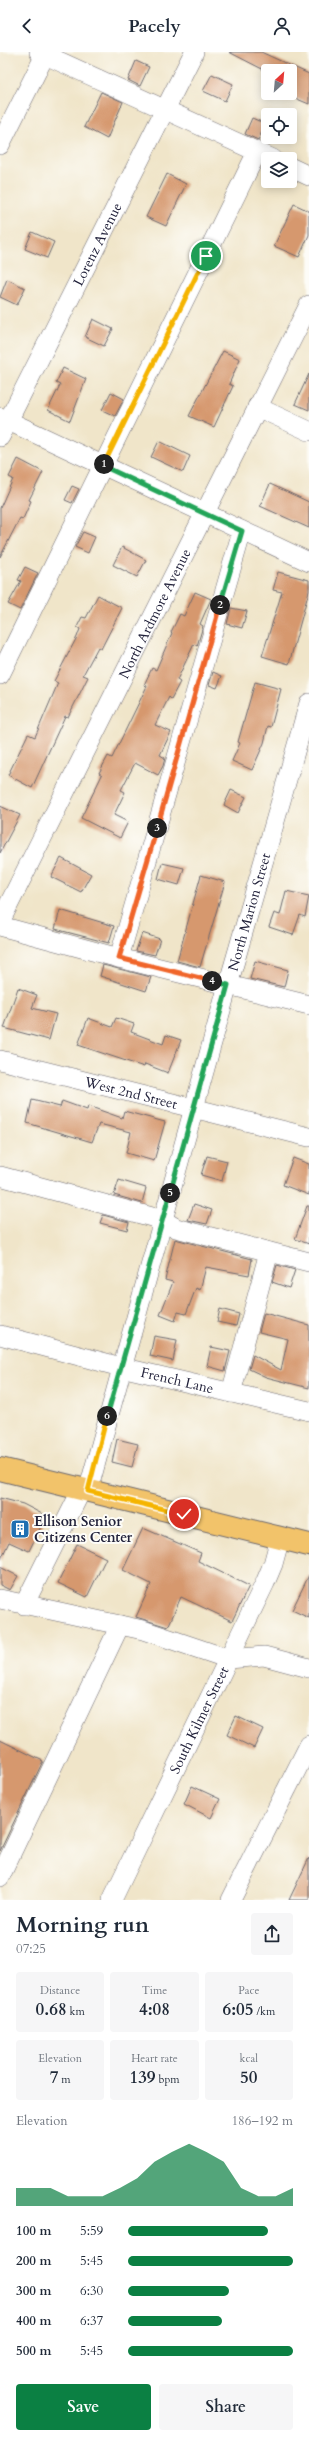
<!DOCTYPE html>
<meta charset="utf-8">
<style>
:root{--surface:#fff;--page:#f6f6f7;--text:#1f2937;--muted:#747a83;--accent:#0b8043}
body{margin:0;font-family:Cardo,serif;background:var(--page);color:var(--text);height:100vh;display:flex;flex-direction:column;font-size:15px;white-space:nowrap}
*{box-sizing:border-box;margin:0}
p{font-size:13px;color:var(--muted)}
.icon{flex:none;width:22px;height:22px;fill:none;stroke:currentColor;stroke-width:2;stroke-linecap:round;stroke-linejoin:round}
.map{position:relative;height:1848px;overflow:hidden}
.sheet{display:flex;flex-direction:column;background:var(--surface);flex:1}
.sheet>*{flex:none}
.needle{width:26px;rotate:26deg}
.controls{position:absolute;left:261px;top:12px;display:grid;gap:8px}
.controls a{display:grid;place-items:center;width:36px;height:36px;border-radius:4px;background:var(--surface);box-shadow:0 2px 10px #0003;font-size:20px}
.pin{position:absolute;display:grid;place-items:center;width:34px;height:34px;color:#fff;margin:-17px;border:2px solid #fff;border-radius:50%;box-shadow:0 1px 4px #0007}
.km{position:absolute;width:20px;height:20px;margin:-10px;border-radius:50%;background:#222;color:#fff;font-size:11px;line-height:20px;text-align:center}
.round{display:grid;place-items:center;flex:none;width:42px;height:42px;border-radius:4px;background:var(--page)}
.summary{display:flex;align-items:center;justify-content:space-between;height:68px;padding:0 16px}
h1{font-size:22px;font-weight:700;line-height:30px}
.stats{display:grid;grid-template-columns:repeat(3,1fr);gap:6px;height:68px;padding:4px 16px}
.stats div{display:grid;align-content:center;border-radius:4px;background:var(--page);text-align:center}
.stats b{font-size:17px;font-weight:700}
.stats small{font-size:11px;font-weight:400}
.stats p{font-size:11px}
.chart{height:112px;padding:8px 16px}
.chart p{display:flex;justify-content:space-between}
.chart svg{width:100%;height:72px;margin-top:4px;fill:var(--accent);opacity:.7}
.button{display:flex;gap:8px;margin-top:auto;padding:8px 16px}
.button a{flex:1;height:46px;border-radius:4px;background:var(--accent);color:#fff;font-size:16px;font-weight:700;line-height:46px;text-align:center}
.button a+a{background:var(--page);color:var(--text)}
ul{padding:0 16px;list-style:none;font-size:13px}
li{display:grid;grid-template-columns:64px 48px 1fr;align-items:center;height:30px}
li i{height:10px;border-radius:5px;background:var(--accent)}
header{display:flex;justify-content:space-between;align-items:center;height:52px;padding:0 16px;background:var(--surface);font-size:18px;font-weight:700}
.map>svg:first-child{display:block}
</style>
<header><svg class="icon" aria-label="back" viewBox="0 0 24 24"><path d="M15 5l-7 7 7 7"/></svg>Pacely<svg class="icon" aria-label="person" viewBox="0 0 24 24"><circle cx="12" cy="8" r="4"/><path d="M4 21q1-7 8-7t8 7"/></svg></header>
<div class="map">
<svg width="309" height="1848" viewBox="0 0 309 1848">
<rect width="100%" height="100%" fill="#fdfcf7"/>
<filter id="ink" filterUnits="userSpaceOnUse"><feTurbulence type="fractalNoise" baseFrequency=".025" numOctaves="2"/><feDisplacementMap in="SourceGraphic" scale="8" xChannelSelector="R" yChannelSelector="G"/><feConvolveMatrix kernelMatrix="1 2 1 2 8 2 1 2 1" color-interpolation-filters="sRGB"/></filter>
<filter id="wash" filterUnits="userSpaceOnUse"><feTurbulence type="fractalNoise" baseFrequency=".012" numOctaves="4" result="noise"/><feDisplacementMap in="SourceGraphic" scale="16" xChannelSelector="R" yChannelSelector="G"/><feGaussianBlur stdDeviation="0.9" result="paint"/><feColorMatrix in="noise" values="0 0 0 0 0 0 0 0 0 0 0 0 0 0 0 0 0 1.4 0 .05"/><feComposite in="paint" operator="in"/></filter>
<g filter="url(#wash)">
<rect width="100%" height="100%" fill="#f0e5c9"/>
<g id="blocks">
<!-- building -->
<g fill="#d6986e">
<polygon points="229,0 261,0 309,22 309,52 290,44 290,19 268,20"/>
<polygon points="136,9 149,15 140,34 128,28"/>
<polygon points="212,22 233,32 225,49 203,39"/>
<polygon points="101,40 123,50 107,87 84,75"/>
<polygon points="252,66 266,72 258,88 245,82"/>
<polygon points="167,122 186,132 166,174 146,165"/>
<polygon points="294,152 309,159 309,183 299,205 274,194"/>
<polygon points="32,180 54,190 47,206 25,197"/>
<polygon points="7,227 25,236 17,253 0,245"/>
<polygon points="93,267 113,277 104,294 85,285"/>
<polygon points="223,299 240,307 229,332 233,334 214,375 189,364"/>
<polygon points="63,316 86,327 70,369 48,358 60,333 56,331"/>
<polygon points="309,322 309,358 295,352"/>
<polygon points="111,340 124,347 115,364 102,358"/>
<polygon points="159,389 190,404 183,420 151,405"/>
<polygon points="18,407 43,420 29,448 31,449 23,467 20,466 0,505 0,456 13,427 9,425"/>
<polygon points="270,432 309,450 309,476 260,454"/>
<polygon points="72,434 79,437 72,451 65,448"/>
<polygon points="83,480 95,485 88,501 75,495"/>
<polygon points="122,495 146,508 137,525 113,513"/>
<polygon points="25,515 38,521 20,558 8,552 21,529 18,528"/>
<polygon points="278,520 309,528 309,539 289,612 262,604 282,540 273,538"/>
<polygon points="195,540 211,547 200,572 203,574 197,594 194,592 177,628 180,630 171,647 169,645 155,673 171,680 160,703 165,706 163,714 158,723 135,711 121,738 125,740 114,763 128,770 120,786 81,766 102,723 99,721 108,704 112,706 147,634 144,633 152,616 156,618 172,581 171,580 180,562 184,564"/>
<polygon points="98,543 122,556 101,597 98,595 83,623 88,625 68,665 65,664 32,736 8,723 28,682 35,685 58,631 54,629 77,585 80,577 77,575 82,565 86,566"/>
<polygon points="231,556 247,559 242,576 227,572"/>
<polygon points="213,620 222,624 217,636 209,633"/>
<polygon points="255,630 281,637 271,675 268,674 264,691 252,718 232,709 240,691 238,690"/>
<polygon points="231,738 246,745 238,761 224,753"/>
<polygon points="0,754 20,763 0,801"/>
<polygon points="61,806 91,822 81,840 51,825"/>
<polygon points="162,811 184,816 179,833 158,827"/>
<polygon points="201,823 225,830 200,915 177,909"/>
<polygon points="286,839 309,844 305,865 300,863 293,883 269,875 274,861 280,863"/>
<polygon points="60,858 114,874 109,891 55,877"/>
<polygon points="142,881 160,887 155,903 136,899"/>
<polygon points="255,909 288,918 284,935 250,927"/>
<polygon points="103,913 151,925 146,939 100,924"/>
<polygon points="18,936 37,943 32,956 56,962 49,988 4,976"/>
<polygon points="88,966 112,975 116,966 134,972 131,980 163,992 166,983 181,988 168,1021 145,1012 144,1015 78,993"/>
<polygon points="32,1048 60,1055 62,1049 87,1058 88,1054 122,1066 124,1059 165,1070 154,1109 126,1101 131,1080 99,1072 92,1090 27,1071"/>
<polygon points="207,1104 227,1109 222,1129 201,1123"/>
<polygon points="293,1106 309,1112 309,1143 283,1133"/>
<polygon points="119,1128 146,1136 142,1151 114,1143"/>
<polygon points="194,1152 212,1158 207,1172 188,1168"/>
<polygon points="307,1154 309,1154 309,1192 295,1187"/>
<polygon points="103,1163 129,1170 127,1178 100,1171"/>
<polygon points="175,1187 252,1207 249,1223 206,1215 200,1238 196,1236 186,1262 178,1260 175,1269 160,1263 173,1230 165,1228"/>
<polygon points="277,1213 295,1218 289,1236 272,1230"/>
<polygon points="220,1257 239,1262 236,1274 217,1270"/>
<polygon points="264,1261 309,1273 309,1336 266,1325 249,1317 253,1303 281,1318 288,1287 259,1280"/>
<polygon points="154,1284 177,1288 173,1309 150,1304"/>
<polygon points="211,1295 230,1299 225,1319 207,1314"/>
<polygon points="117,1387 138,1392 132,1415 112,1410"/>
<polygon points="0,1446 23,1452 46,1464 29,1499 9,1490 0,1509"/>
<polygon points="143,1476 201,1501 198,1509 249,1534 232,1569 181,1545 168,1575 136,1565 151,1532 123,1518"/>
<polygon points="77,1492 106,1506 87,1545 58,1531"/>
<polygon points="0,1515 18,1524 10,1538 0,1533"/>
<polygon points="309,1523 309,1566 292,1558"/>
<polygon points="236,1664 263,1677 254,1696 227,1683"/>
<polygon points="0,1688 43,1709 0,1799"/>
<polygon points="192,1734 220,1747 211,1766 184,1752"/>
<polygon points="309,1806 309,1848 289,1848"/>
</g>
</g>
</g>
<g filter="url(#ink)">
<use href="#blocks" fill-opacity="0" stroke="#6a666d" stroke-width="1"/>
<g fill="none" stroke-linecap="round" stroke-linejoin="round">
<!-- minor casing -->
<g stroke="#6a666d" stroke-width="20">
<g id="minor">
<polyline points="39,0 273,107"/>
<polyline points="0,93 45,3"/>
<polyline points="290,115 309,124"/>
<polyline points="257,355 309,379"/>
<polyline points="0,365 309,510"/>
<path id="s1" d="M0,385L194,0"/>
<polyline points="0,623 257,100"/>
<path id="s2" d="M0,870L309,253"/>
<polyline points="0,874 119,906 309,953"/>
<polyline points="119,906 242,479"/>
<path id="s3" d="M0,1008L309,1085"/>
<polyline points="0,1124 163,1168 176,1176 309,1210"/>
<path id="s4" d="M0,1283L121,1315L309,1359"/>
<polyline points="231,1341 269,1200"/>
<path id="s5" d="M88,1439L228,933L309,651"/>
<polyline points="0,1547 143,1578 229,1607 264,1604 309,1616"/>
<polyline points="24,1553 82,1437"/>
<polyline points="0,1825 120,1573"/>
<path id="s6" d="M112,1848L265,1531L273,1512L280,1486"/>
<polyline points="231,1848 309,1693"/>
</g>
</g>
<!-- major casing -->
<g stroke="#6a666d" stroke-width="24">
<polyline id="major" points="0,1417 309,1493"/>
</g>
<!-- minor -->
<use href="#minor" stroke="#fff" stroke-width="19"/>
<!-- major -->
<use href="#major" stroke="#f2c36a" stroke-width="22"/>
</g>
</g>
<g fill="none" stroke-linecap="round" stroke-linejoin="round" filter="url(#ink)">
<!-- split-1 casing -->
<g stroke="#fff" stroke-width="8">
<polyline id="split-1" points="104,412 206,204"/>
</g>
<!-- split-2 casing -->
<g stroke="#fff" stroke-width="8">
<polyline id="split-2" points="104,412 103,414 242,479 220,553"/>
</g>
<!-- split-3 casing -->
<g stroke="#fff" stroke-width="8">
<polyline id="split-3" points="157,776 220,553"/>
</g>
<!-- split-4 casing -->
<g stroke="#fff" stroke-width="8">
<polyline id="split-4" points="157,776 119,906 212,929"/>
</g>
<!-- split-5 casing -->
<g stroke="#fff" stroke-width="8">
<polyline id="split-5" points="170,1141 228,933 212,929"/>
</g>
<!-- split-6 casing -->
<g stroke="#fff" stroke-width="8">
<polyline id="split-6" points="107,1364 170,1141"/>
</g>
<!-- split-7 casing -->
<g stroke="#fff" stroke-width="8">
<polyline id="split-7" points="107,1364 88,1439 184,1462"/>
</g>
<!-- split-1 -->
<use href="#split-1" stroke="#f5b400" stroke-width="5"/>
<!-- split-2 -->
<use href="#split-2" stroke="#22a559" stroke-width="5"/>
<!-- split-3 -->
<use href="#split-3" stroke="#f0652b" stroke-width="5"/>
<!-- split-4 -->
<use href="#split-4" stroke="#f0652b" stroke-width="5"/>
<!-- split-5 -->
<use href="#split-5" stroke="#22a559" stroke-width="5"/>
<!-- split-6 -->
<use href="#split-6" stroke="#22a559" stroke-width="5"/>
<!-- split-7 -->
<use href="#split-7" stroke="#f5b400" stroke-width="5"/>
</g>
<!-- icons -->
<defs>
<g id="building-square" transform="scale(1)"><rect x="-9" y="-9" width="18" height="18" rx="4" fill="#1f6fb2" stroke="#fdfcf7"/><path d="M-4-6H4V6H1V3H-1V6H-4ZM-2.5-4.3h1.7v1.8h-1.7ZM.8-4.3h1.7v1.8H.8ZM-2.5-1h1.7V.8h-1.7ZM.8-1h1.7V.8H.8Z" fill="#fff"/></g>
</defs>
<g fill-rule="evenodd">
<use href="#building-square" x="20" y="1477"/>
</g>
<g text-anchor="middle" stroke-width="4" stroke-linejoin="round" paint-order="stroke">
<!-- street labels -->
<g font-size="14" fill="#22223b" stroke="#fdfcf7">
<text dy="5" stroke="none"><textPath href="#s1" startOffset="216">Lorenz Avenue</textPath></text>
<text dy="5" stroke="none"><textPath href="#s2" startOffset="345">North Ardmore Avenue</textPath></text>
<text dy="5" stroke="none"><textPath href="#s5" startOffset="601">North Marion Street</textPath></text>
<text dy="5" stroke="none"><textPath href="#s3" startOffset="135">West 2nd Street</textPath></text>
<text dy="5" stroke="none"><textPath href="#s4" startOffset="183">French Lane</textPath></text>
<text dy="5" stroke="none"><textPath href="#s6" startOffset="200">South Kilmer Street</textPath></text>
</g>
<!-- poi labels -->
<g font-size="14" font-weight="bold" fill="#22223b" stroke="#fdfcf7" text-anchor="start">
<text x="34" y="1474">Ellison Senior<tspan x="34" dy="16">Citizens Center</tspan></text>
</g>
</g>
</svg>
<div class="controls">
<a><svg class="needle" viewBox="-14 -14 28 28"><path d="M0-13l5 13h-10z" fill="#e53935"/><path d="M0 13l5-13h-10z" fill="#747a83"/></svg></a>
<a><svg class="icon" aria-label="locate" viewBox="0 0 24 24"><circle cx="12" cy="12" r="6"/><path d="M12 2v4M12 18v4M2 12h4M18 12h4"/></svg></a>
<a><svg class="icon" aria-label="layers" viewBox="0 0 24 24"><path d="M12 4l9 5-9 5-9-5zM3 14l9 5 9-5"/></svg></a>
</div>
<div class="pin" style="left:206px;top:204px;background:#1e9e55"><svg class="icon" aria-label="arrive" viewBox="0 0 24 24"><path d="M6 21V4h12l-3 4 3 4H6"/></svg></div>
<div class="pin" style="left:184px;top:1462px;background:#d93025"><svg class="icon" aria-label="check" viewBox="0 0 24 24"><path d="M5 12l5 5 9-10"/></svg></div>
<b class="km" style="left:104px;top:412px">1</b>
<b class="km" style="left:220px;top:553px">2</b>
<b class="km" style="left:157px;top:776px">3</b>
<b class="km" style="left:212px;top:929px">4</b>
<b class="km" style="left:170px;top:1141px">5</b>
<b class="km" style="left:107px;top:1364px">6</b>
</div>
<section class="sheet">
<div class="summary"><div><h1>Morning run</h1><p>07:25</p></div><a class="round"><svg class="icon" aria-label="share" viewBox="0 0 24 24"><path d="M12 15V3M7 8l5-5 5 5M5 13v7h14v-7"/></svg></a></div>
<div class="stats">
<div><p>Distance</p><b>0.68<small> km</small></b></div>
<div><p>Time</p><b>4:08</b></div>
<div><p>Pace</p><b>6:05<small> /km</small></b></div>
</div>
<div class="stats">
<div><p>Elevation</p><b>7<small> m</small></b></div>
<div><p>Heart rate</p><b>139<small> bpm</small></b></div>
<div><p>kcal</p><b>50</b></div>
</div>
<div class="chart"><p><span>Elevation</span>186–192 m</p>
<svg viewBox="0 0 160 44" preserveAspectRatio="none"><path d="M0 44V33L10 33L20 33L30 38L40 38L50 38L60 33L70 27L80 17L90 11L100 6L110 11L120 17L130 33L140 38L150 38L160 33V44z"/></svg>
</div>
<ul>
<li><b>100 m</b>5:59<i style="width:85%"></i></li>
<li><b>200 m</b>5:45<i style="width:100%"></i></li>
<li><b>300 m</b>6:30<i style="width:61%"></i></li>
<li><b>400 m</b>6:37<i style="width:57%"></i></li>
<li><b>500 m</b>5:45<i style="width:100%"></i></li>
</ul>
<div class="button"><a>Save</a><a>Share</a></div>
</section>
